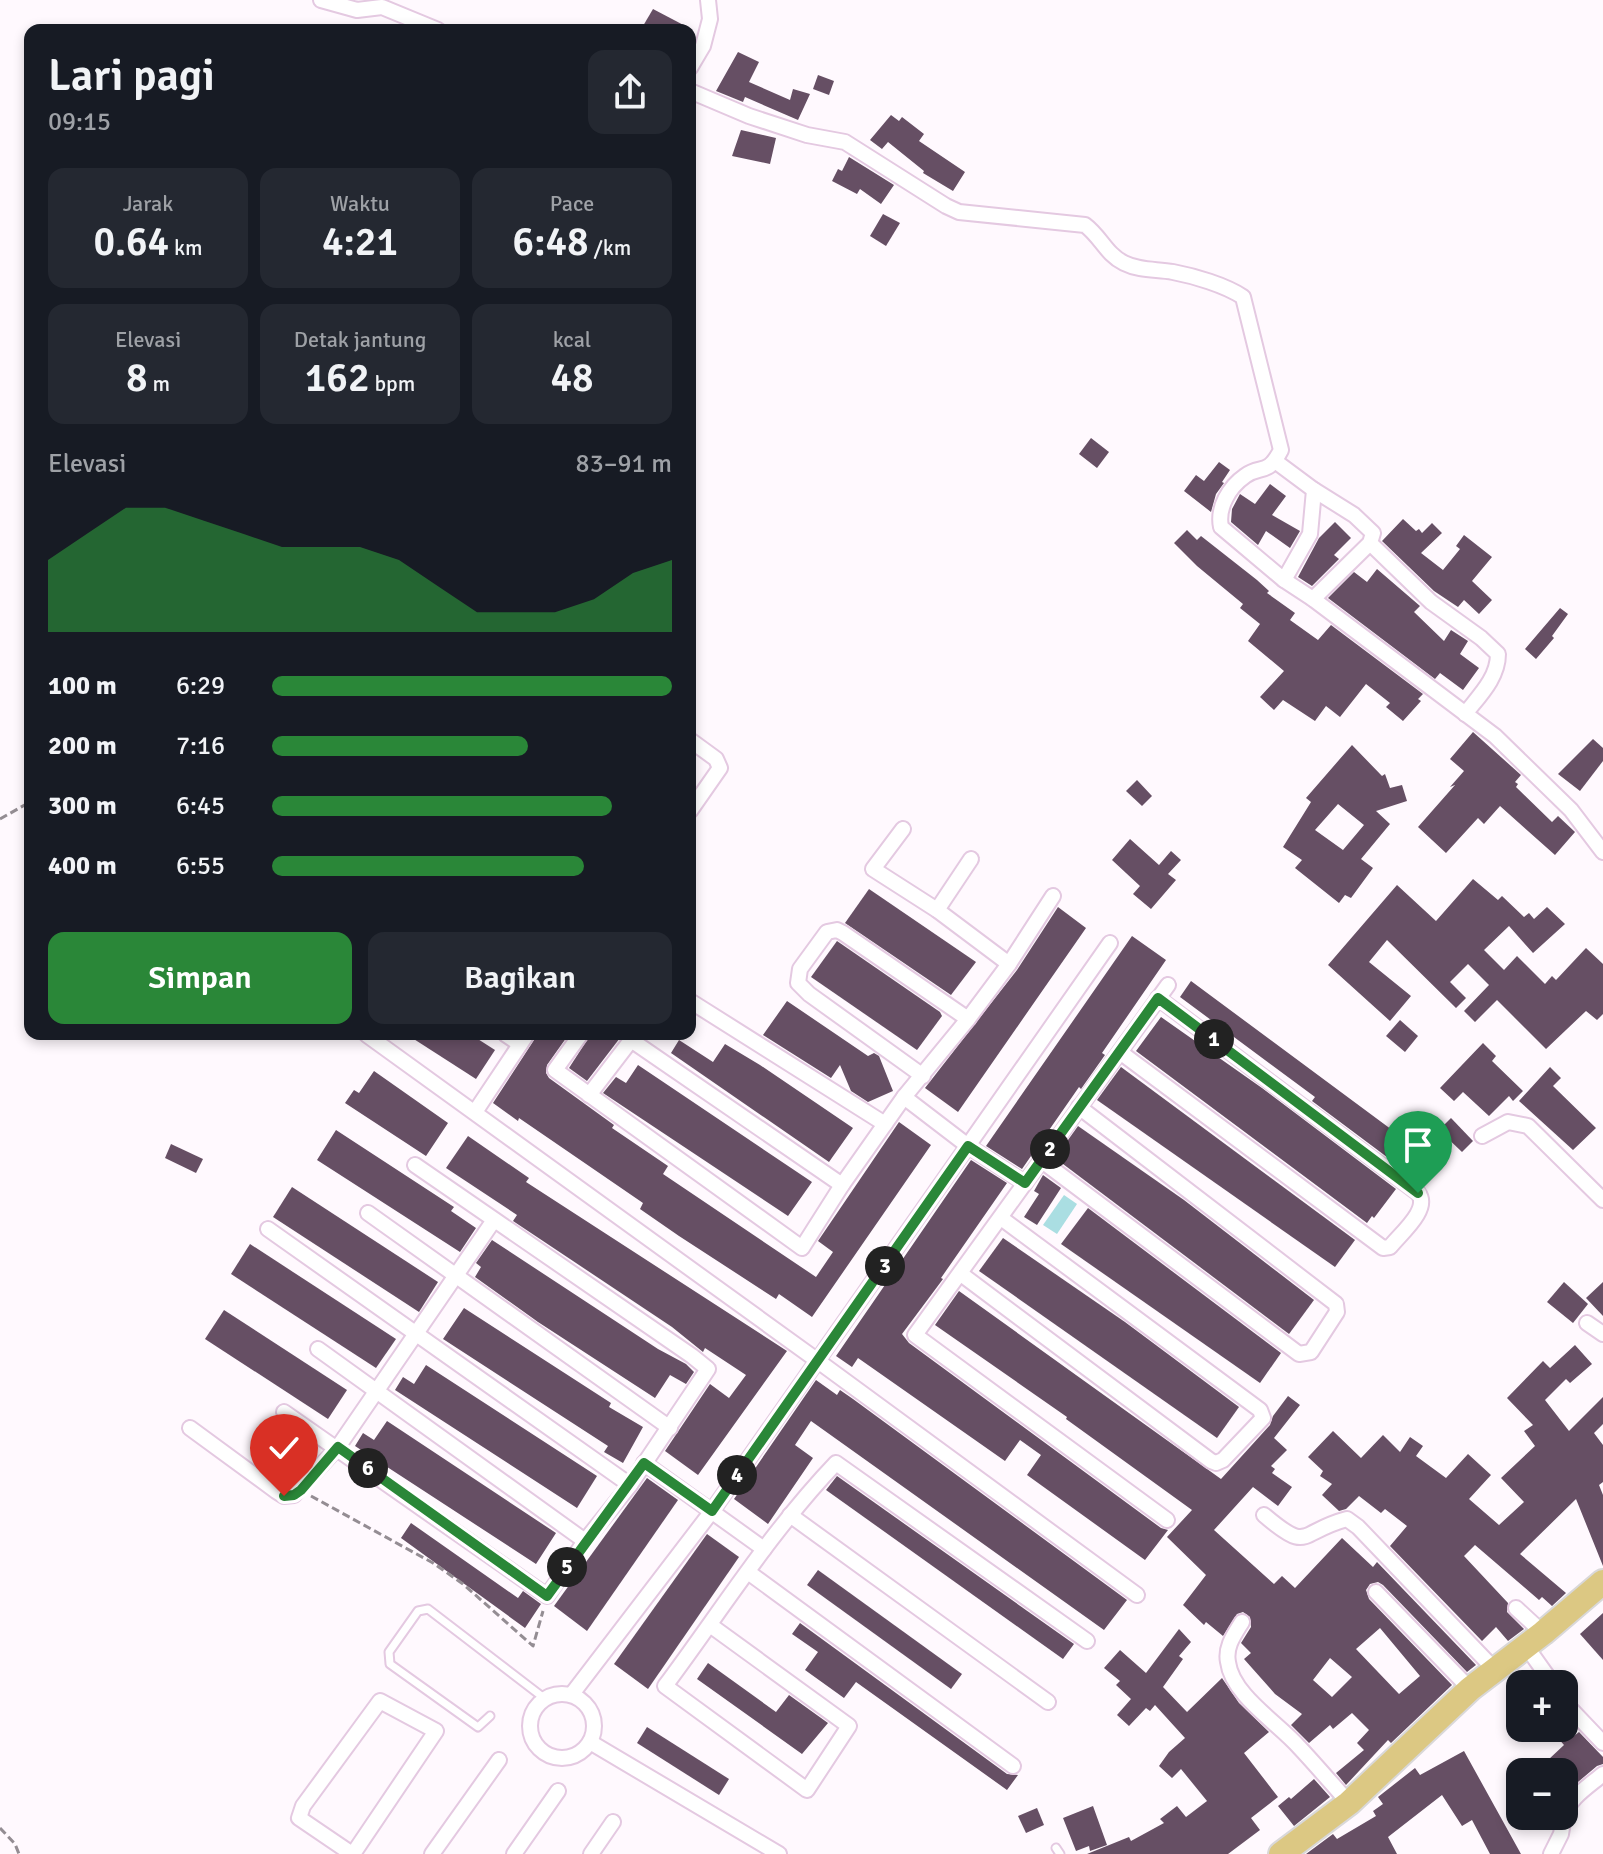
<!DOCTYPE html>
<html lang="id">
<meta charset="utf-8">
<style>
:root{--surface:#171b24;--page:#242831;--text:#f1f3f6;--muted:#9ea1a6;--accent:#2a8738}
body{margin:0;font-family:Signika,sans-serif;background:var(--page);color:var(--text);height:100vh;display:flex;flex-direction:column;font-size:30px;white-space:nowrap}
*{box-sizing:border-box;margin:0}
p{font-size:26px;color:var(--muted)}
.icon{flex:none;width:44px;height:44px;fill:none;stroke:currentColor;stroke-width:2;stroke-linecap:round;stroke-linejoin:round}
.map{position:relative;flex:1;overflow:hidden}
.panel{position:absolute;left:24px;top:24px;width:672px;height:1016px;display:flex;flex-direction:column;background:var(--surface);border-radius:16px;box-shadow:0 4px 12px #0003}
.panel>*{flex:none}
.buttons{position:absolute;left:1506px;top:1670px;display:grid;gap:16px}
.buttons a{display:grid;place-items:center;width:72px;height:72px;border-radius:16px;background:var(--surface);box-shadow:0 4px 12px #0003;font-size:40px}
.pin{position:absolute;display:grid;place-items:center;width:68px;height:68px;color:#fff;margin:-82px -34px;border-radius:50% 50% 50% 0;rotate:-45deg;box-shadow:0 0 8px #0007}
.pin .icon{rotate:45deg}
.km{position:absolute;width:40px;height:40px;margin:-20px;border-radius:50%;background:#222;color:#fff;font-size:22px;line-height:40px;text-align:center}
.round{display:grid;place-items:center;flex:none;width:84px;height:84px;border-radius:16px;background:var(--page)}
.head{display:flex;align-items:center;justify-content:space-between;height:136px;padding:0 24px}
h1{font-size:44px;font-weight:600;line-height:60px}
.figures{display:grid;grid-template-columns:repeat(3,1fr);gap:12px;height:136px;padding:8px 24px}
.figures div{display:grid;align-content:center;border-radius:16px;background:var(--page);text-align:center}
.figures b{font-size:40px;font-weight:600}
.figures small{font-size:22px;font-weight:400}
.figures p{font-size:22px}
.chart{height:224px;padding:16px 24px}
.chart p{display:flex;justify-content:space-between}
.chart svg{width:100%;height:144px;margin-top:8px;fill:var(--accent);opacity:.7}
.cta{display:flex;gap:16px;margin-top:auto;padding:16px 24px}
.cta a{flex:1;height:92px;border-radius:16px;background:var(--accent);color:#fff;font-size:32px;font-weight:600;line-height:92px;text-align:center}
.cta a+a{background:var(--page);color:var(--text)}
ul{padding:0 24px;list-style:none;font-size:26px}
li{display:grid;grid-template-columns:128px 96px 1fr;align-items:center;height:60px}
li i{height:20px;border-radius:10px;background:var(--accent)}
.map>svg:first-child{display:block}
</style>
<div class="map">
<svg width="1603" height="1854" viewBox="0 0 1603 1854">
<rect width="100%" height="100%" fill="#fff9fe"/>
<!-- water -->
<polygon fill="#aadee2" points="1064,1195 1077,1204 1057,1234 1043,1225"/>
<!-- building -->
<g fill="#664f64" fill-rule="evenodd">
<polygon points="653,9 693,30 650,30 643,26"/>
<polygon points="738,52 759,62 749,82 790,100 793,89 810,94 798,120 745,97 743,102 716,91"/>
<polygon points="818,75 834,81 829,95 813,89"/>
<polygon points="891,115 899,121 902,117 924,134 919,141 965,172 953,191 923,173 924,171 888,142 882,149 870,140"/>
<polygon points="741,130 776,138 770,164 732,156"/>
<polygon points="849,157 894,185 881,204 860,189 857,194 832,181 838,169 842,171"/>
<polygon points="883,214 900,223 886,246 870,236"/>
<polygon points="1091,438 1109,452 1097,468 1079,454"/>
<polygon points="1219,462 1230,470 1222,482 1224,483 1216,494 1211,512 1184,491 1196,475 1204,481"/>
<polygon points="1270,484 1286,496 1272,515 1300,531 1290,548 1266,531 1258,545 1231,522 1232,509 1240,494 1255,504"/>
<polygon points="1403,519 1416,531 1419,529 1422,533 1432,523 1442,533 1421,553 1443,570 1460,549 1456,546 1464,535 1492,557 1472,581 1492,600 1479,614 1464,600 1458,607 1434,591 1382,541"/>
<polygon points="1335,522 1351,538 1334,555 1339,559 1312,586 1298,577 1319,538"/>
<polygon points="1187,530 1197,540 1201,536 1257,580 1269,591 1267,593 1295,613 1290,620 1318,640 1331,625 1423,694 1418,699 1421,701 1403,721 1386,707 1390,703 1366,684 1340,717 1326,706 1315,721 1283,700 1274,710 1260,697 1284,671 1248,641 1260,624 1240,608 1243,604 1197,566 1174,543"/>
<polygon points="1377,569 1420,606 1414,612 1444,641 1451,630 1468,641 1460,654 1479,668 1463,690 1440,673 1435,679 1328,598 1354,572 1367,582"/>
<polygon points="1560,608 1568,614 1552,636 1554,638 1536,659 1525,649"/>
<polygon points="1473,732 1521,775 1515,782 1518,784 1516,787 1552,822 1558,816 1575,832 1555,855 1500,806 1484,824 1478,818 1446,853 1418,827 1455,785 1450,787 1464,771 1450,759"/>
<polygon points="1593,739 1603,748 1603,761 1580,791 1558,774"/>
<path d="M1352,745L1382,776L1385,774L1390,788L1402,785L1407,801L1376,811L1390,824L1361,859L1373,868L1351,898L1345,895L1339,903L1295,868L1302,860L1283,847L1311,802L1306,798ZM1338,804L1364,825L1343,850L1315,830Z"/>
<polygon points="1137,780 1152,796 1142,806 1126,791"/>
<polygon points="1130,839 1159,865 1171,851 1181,860 1168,874 1176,880 1151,909 1133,894 1140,886 1112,860"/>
<polygon points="1473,879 1498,900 1502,896 1524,917 1529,913 1534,919 1547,907 1565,924 1533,953 1509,926 1484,950 1504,970 1517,956 1545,984 1552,976 1556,980 1586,948 1603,964 1603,1014 1597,1020 1586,1011 1546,1049 1497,1000 1475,1022 1464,1011 1489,985 1468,964 1450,982 1466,998 1456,1008 1387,940 1369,962 1411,996 1390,1021 1328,965 1397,885 1436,921"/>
<polygon points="869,889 976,962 951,995 845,923"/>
<polygon points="1058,907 1086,928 958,1112 925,1088 1017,970"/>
<polygon points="1132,936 1166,960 1102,1053 1105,1055 1081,1089 1079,1087 1022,1169 986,1146"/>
<polygon points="837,941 940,1012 942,1016 917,1050 811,977"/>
<polygon points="1191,981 1438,1164 1427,1179 1411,1167 1407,1172 1312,1101 1315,1097 1180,997"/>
<polygon points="787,1001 868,1056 874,1053 879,1056 893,1091 868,1102 851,1091 840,1065 831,1078 763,1035"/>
<polygon points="1161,1017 1262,1088 1396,1189 1374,1218 1372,1216 1367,1223 1136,1051"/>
<polygon points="1400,1020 1418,1036 1405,1052 1386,1036"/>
<polygon points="406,1034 470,1034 495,1050 476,1079"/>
<polygon points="538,1034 569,1034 547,1065 546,1073 549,1078 614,1125 612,1128 668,1166 663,1174 816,1277 833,1252 818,1241 899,1122 931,1145 812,1317 779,1294 776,1299 679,1236 640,1209 643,1203 519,1118 518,1121 493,1103"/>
<polygon points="591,1034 623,1034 587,1081 569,1068"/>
<polygon points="679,1040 713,1062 725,1044 760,1065 853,1128 829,1162 671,1053"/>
<polygon points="1483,1043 1496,1056 1492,1061 1523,1091 1513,1101 1509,1096 1489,1116 1463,1092 1454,1101 1440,1088"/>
<polygon points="638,1065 812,1182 788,1216 603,1093 616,1077 626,1083"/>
<polygon points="1121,1067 1355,1240 1335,1267 1097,1100"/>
<polygon points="1550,1067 1561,1078 1553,1086 1596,1128 1573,1150 1519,1101"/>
<polygon points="374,1071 448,1123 426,1156 345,1103 354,1090 359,1093"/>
<polygon points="1451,1118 1473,1141 1462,1152 1439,1130"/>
<polygon points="1078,1126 1184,1200 1314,1300 1289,1334 1055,1158"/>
<polygon points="336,1130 454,1207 451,1211 476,1228 460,1252 317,1160"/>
<polygon points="468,1136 529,1178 526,1182 787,1351 698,1475 665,1451 710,1384 729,1398 746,1375 705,1348 703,1352 672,1327 513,1221 517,1215 446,1168"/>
<polygon points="171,1144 203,1159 196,1173 165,1158"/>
<polygon points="971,1160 1007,1183 941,1278 943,1279 902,1334 909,1343 1161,1528 1168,1530 1145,1560 1027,1475 1041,1455 1020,1440 1005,1461 858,1358 852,1367 836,1356"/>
<polygon points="1043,1175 1061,1188 1037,1225 1024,1217 1039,1194 1034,1191"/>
<polygon points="292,1187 438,1282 419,1312 273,1217"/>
<polygon points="1088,1208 1281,1353 1260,1383 1061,1244"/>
<polygon points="1003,1238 1125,1322 1239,1407 1217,1438 979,1271"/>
<polygon points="492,1240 658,1349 686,1364 694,1372 686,1384 670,1375 655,1398 538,1322 475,1277 481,1267 476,1263"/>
<polygon points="250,1244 396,1339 376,1368 231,1274"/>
<polygon points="1564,1282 1588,1304 1573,1323 1547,1302"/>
<polygon points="1603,1282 1603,1316 1586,1298"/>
<path d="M959,1291L1221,1479L1270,1425L1273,1416L1288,1396L1300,1405L1274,1438L1287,1450L1271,1466L1275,1469L1272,1473L1292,1487L1278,1506L1253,1487L1214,1530L1274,1584L1282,1576L1295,1588L1342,1538L1373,1567L1377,1562L1476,1665L1467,1672L1383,1585L1378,1582L1370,1584L1366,1590L1369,1599L1452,1685L1391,1743L1388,1740L1346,1785L1336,1773L1364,1750L1357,1743L1369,1730L1352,1713L1333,1729L1330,1725L1309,1743L1291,1725L1302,1714L1275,1694L1244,1659L1251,1653L1241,1643L1251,1627L1250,1617L1243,1612L1237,1614L1223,1636L1206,1622L1204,1625L1183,1605L1206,1575L1167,1537L1192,1510L1066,1419L1067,1417L935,1325ZM1380,1628L1420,1676L1399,1694L1356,1649ZM1330,1658L1352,1677L1332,1697L1313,1680Z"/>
<polygon points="464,1308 611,1403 609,1407 643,1427 623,1463 604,1452 608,1446 443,1339"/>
<polygon points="224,1310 347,1390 328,1419 205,1339"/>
<polygon points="1575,1345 1592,1364 1570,1383 1566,1379 1545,1400 1569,1431 1603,1397 1603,1424 1594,1433 1603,1445 1603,1482 1599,1485 1603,1495 1603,1566 1576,1499 1520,1554 1566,1593 1552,1606 1542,1597 1539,1600 1475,1545 1464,1556 1508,1603 1507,1612 1524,1629 1508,1641 1496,1627 1482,1641 1390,1546 1407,1526 1385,1509 1381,1513 1359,1496 1346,1509 1339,1511 1322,1495 1332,1484 1320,1476 1323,1471 1308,1457 1333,1431 1361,1458 1383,1435 1400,1452 1410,1437 1423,1446 1416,1456 1446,1478 1468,1454 1491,1475 1469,1499 1499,1525 1524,1502 1501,1478 1535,1446 1524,1431 1533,1425 1507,1398 1543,1361 1550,1368"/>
<polygon points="426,1365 597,1476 577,1508 395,1390 403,1377 414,1384"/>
<polygon points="816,1380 837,1395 840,1390 853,1399 1127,1600 1104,1630 811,1421 795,1445 813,1458 768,1524 734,1499"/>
<polygon points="387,1421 556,1533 536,1564 355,1446 363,1433 374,1440"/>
<polygon points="837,1476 1074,1644 1063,1659 826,1490"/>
<polygon points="647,1478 678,1500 587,1631 554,1606"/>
<polygon points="411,1523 518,1598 523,1591 541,1604 525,1628 401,1538"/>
<polygon points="707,1534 739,1557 648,1689 614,1664"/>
<polygon points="818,1570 962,1674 951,1689 807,1585"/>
<polygon points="1603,1613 1603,1660 1580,1634"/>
<polygon points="800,1623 1007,1774 1018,1775 1007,1790 856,1682 844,1698 805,1670 818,1652 792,1634"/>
<polygon points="1179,1629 1191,1642 1179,1656 1183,1659 1163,1687 1187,1712 1222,1678 1239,1703 1269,1732 1244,1753 1278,1797 1251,1818 1260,1830 1228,1854 1087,1854 1129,1837 1131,1841 1164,1823 1160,1819 1177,1806 1186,1817 1207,1801 1181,1769 1172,1778 1159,1766 1169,1752 1185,1738 1155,1705 1150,1711 1146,1708 1129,1726 1117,1715 1131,1699 1116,1685 1120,1681 1104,1668 1120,1650 1146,1673"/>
<polygon points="708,1663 776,1712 789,1695 828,1723 802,1754 697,1679"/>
<polygon points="647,1727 729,1779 719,1795 637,1743"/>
<polygon points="1549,1728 1567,1728 1574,1736 1579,1732 1603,1757 1603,1764 1597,1766 1572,1787 1564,1778 1564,1772 1559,1772 1548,1760 1564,1745"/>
<polygon points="1464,1751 1521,1854 1490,1854 1472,1820 1462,1826 1442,1795 1388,1837 1397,1854 1306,1854 1333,1834 1337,1839 1376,1816 1373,1811 1383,1804 1378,1797 1415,1768 1420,1775"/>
<polygon points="1314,1779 1330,1797 1294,1826 1278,1806 1289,1797 1291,1799"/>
<polygon points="1093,1806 1107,1845 1090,1851 1089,1846 1076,1851 1063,1818"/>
<polygon points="1037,1808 1044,1825 1026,1833 1018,1816"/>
</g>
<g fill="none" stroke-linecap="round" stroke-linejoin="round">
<!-- lane casing -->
<g stroke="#e4c9e1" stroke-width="11">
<g id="lane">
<polyline points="490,1716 478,1727 390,1664 389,1652 418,1611 428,1609 544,1698"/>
<polyline points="1056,1848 1060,1854"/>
</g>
</g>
<!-- street casing -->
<g stroke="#e4c9e1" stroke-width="18">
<g id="street">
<polyline points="321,0 357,10 382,7 438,30"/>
<polyline points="690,68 703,46 710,19 708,0"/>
<path d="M690,91L749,116L807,135L845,142L946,206L959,212L1085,225C1101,237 1106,254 1124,263C1140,271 1156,269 1173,272C1194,276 1225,285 1243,297L1281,450C1267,477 1261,464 1245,476C1229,487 1217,508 1221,527L1284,580L1313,599L1495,736L1571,810L1603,852"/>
<polyline points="1275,461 1314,490 1310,534 1284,580"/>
<path d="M1370,543L1431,602L1481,638L1498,654C1498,678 1479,696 1465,714"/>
<polyline points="1313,599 1370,543 1373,533 1354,515 1314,490"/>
<polyline points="690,740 716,759 720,768 690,811"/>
<polyline points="903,829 873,869 937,910 1009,964"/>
<polyline points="937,910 971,859"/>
<polyline points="690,1001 885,1124"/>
<polyline points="505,1034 520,1044"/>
<polyline points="581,1034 555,1070 802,1248 842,1185 904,1097 968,1019 1009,964 1053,896"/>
<polyline points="367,1035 818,1361 1137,1595"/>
<polyline points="631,1040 842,1185"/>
<path d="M1120,1052L1383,1248L1390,1247C1400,1234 1431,1209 1418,1193L1158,998"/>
<polyline points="923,1076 809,994 798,983 800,969 827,932 837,930 843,933 968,1019"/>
<polyline points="589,1095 635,1035"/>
<polyline points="904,1097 968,1146 1025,1183 1168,985"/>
<polyline points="475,1112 527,1034"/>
<polyline points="1482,1136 1508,1122 1528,1126 1603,1200"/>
<polyline points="1042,1161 1299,1354 1311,1352 1337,1312 1336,1304 1079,1107"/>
<polyline points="1025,1183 915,1335 1167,1520"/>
<polyline points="368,1213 670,1428"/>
<polyline points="268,1229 630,1485"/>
<polyline points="961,1274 1211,1461 1216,1463 1223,1460 1263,1418 1260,1410 1001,1218"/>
<polyline points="1587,1323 1603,1334"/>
<polyline points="318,1349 585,1541"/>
<polyline points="284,1412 547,1596 585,1541 630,1485 708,1369 692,1356 415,1165"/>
<polyline points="190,1428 276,1491 284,1496 294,1495 338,1447 494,1220"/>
<polyline points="644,1463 764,1549"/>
<polyline points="790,1515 1048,1702"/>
<path d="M1264,1515C1310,1554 1298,1532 1347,1519L1358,1527L1496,1671"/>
<polyline points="748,1572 1013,1766"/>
<polyline points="1376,1592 1470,1689"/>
<polyline points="1516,1608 1543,1633"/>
<path d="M1242,1622C1234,1635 1225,1647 1228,1662C1232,1695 1278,1723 1299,1747C1316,1765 1332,1784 1349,1803"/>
<path d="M710,1625L849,1726L807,1790L665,1686C721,1611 771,1531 836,1463L1087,1641"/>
<polyline points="1526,1646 1553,1684"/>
<circle cx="562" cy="1726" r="32"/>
<polyline points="572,1694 712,1511 1110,943"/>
<polyline points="1564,1702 1603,1743"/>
<polyline points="590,1742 779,1854"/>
<path d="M1564,1816C1569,1798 1589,1786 1603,1774"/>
<polyline points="352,1854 299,1818 303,1806 380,1701 436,1731 353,1854"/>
<polyline points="432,1854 499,1760"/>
<polyline points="514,1854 558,1791"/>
<polyline points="591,1854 613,1822"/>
<polyline points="1551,1854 1561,1834 1564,1816"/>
</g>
</g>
<!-- primary casing -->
<g stroke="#d9d8d9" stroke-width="28">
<polyline id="primary" points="1281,1854 1349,1803 1470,1689 1543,1633 1603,1582"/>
</g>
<!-- path -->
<g stroke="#948d93" stroke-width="3" stroke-dasharray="8 4" stroke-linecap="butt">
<polyline points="0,819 30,802"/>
<polyline points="311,1496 433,1563 463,1584 533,1646 543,1611"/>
<polyline points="0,1828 15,1844 19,1854"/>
</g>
<!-- lane -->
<use href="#lane" stroke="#fff" stroke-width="7"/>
<!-- street -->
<use href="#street" stroke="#fff" stroke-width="14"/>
<!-- primary -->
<use href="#primary" stroke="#dcc883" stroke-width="24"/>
</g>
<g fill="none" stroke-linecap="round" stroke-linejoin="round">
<!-- route casing -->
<g stroke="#fff" stroke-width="16">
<polyline id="route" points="284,1496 294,1495 301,1490 338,1447 547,1596 644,1463 712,1511 968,1146 1025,1183 1158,998 1418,1193"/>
</g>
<!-- route -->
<use href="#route" stroke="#2a8738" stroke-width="10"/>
</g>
</svg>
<div class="buttons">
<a>+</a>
<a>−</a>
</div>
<div class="pin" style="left:1418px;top:1193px;background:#1e9e55"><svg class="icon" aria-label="arrive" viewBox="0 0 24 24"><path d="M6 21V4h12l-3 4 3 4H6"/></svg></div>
<div class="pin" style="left:284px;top:1496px;background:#d93025"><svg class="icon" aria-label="check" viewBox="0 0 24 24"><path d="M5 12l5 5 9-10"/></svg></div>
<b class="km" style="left:1214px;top:1039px">1</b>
<b class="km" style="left:1050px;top:1149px">2</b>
<b class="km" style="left:885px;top:1266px">3</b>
<b class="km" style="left:737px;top:1475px">4</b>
<b class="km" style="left:567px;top:1567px">5</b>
<b class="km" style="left:368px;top:1468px">6</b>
<section class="panel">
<div class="head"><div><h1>Lari pagi</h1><p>09:15</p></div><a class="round"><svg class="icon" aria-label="share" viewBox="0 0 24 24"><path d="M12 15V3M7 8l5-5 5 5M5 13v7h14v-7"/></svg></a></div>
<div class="figures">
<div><p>Jarak</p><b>0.64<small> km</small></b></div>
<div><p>Waktu</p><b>4:21</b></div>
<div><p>Pace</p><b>6:48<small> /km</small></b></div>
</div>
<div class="figures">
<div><p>Elevasi</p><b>8<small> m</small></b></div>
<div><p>Detak jantung</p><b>162<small> bpm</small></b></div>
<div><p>kcal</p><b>48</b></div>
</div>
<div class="chart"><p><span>Elevasi</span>83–91 m</p>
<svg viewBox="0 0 160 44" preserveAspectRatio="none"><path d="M0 44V22L10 14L20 6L30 6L40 10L50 14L60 18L70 18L80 18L90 22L100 30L110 38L120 38L130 38L140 34L150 26L160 22V44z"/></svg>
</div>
<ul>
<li><b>100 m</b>6:29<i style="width:100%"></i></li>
<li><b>200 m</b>7:16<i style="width:64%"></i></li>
<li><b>300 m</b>6:45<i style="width:85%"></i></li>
<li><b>400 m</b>6:55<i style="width:78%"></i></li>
</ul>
<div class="cta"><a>Simpan</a><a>Bagikan</a></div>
</section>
</div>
